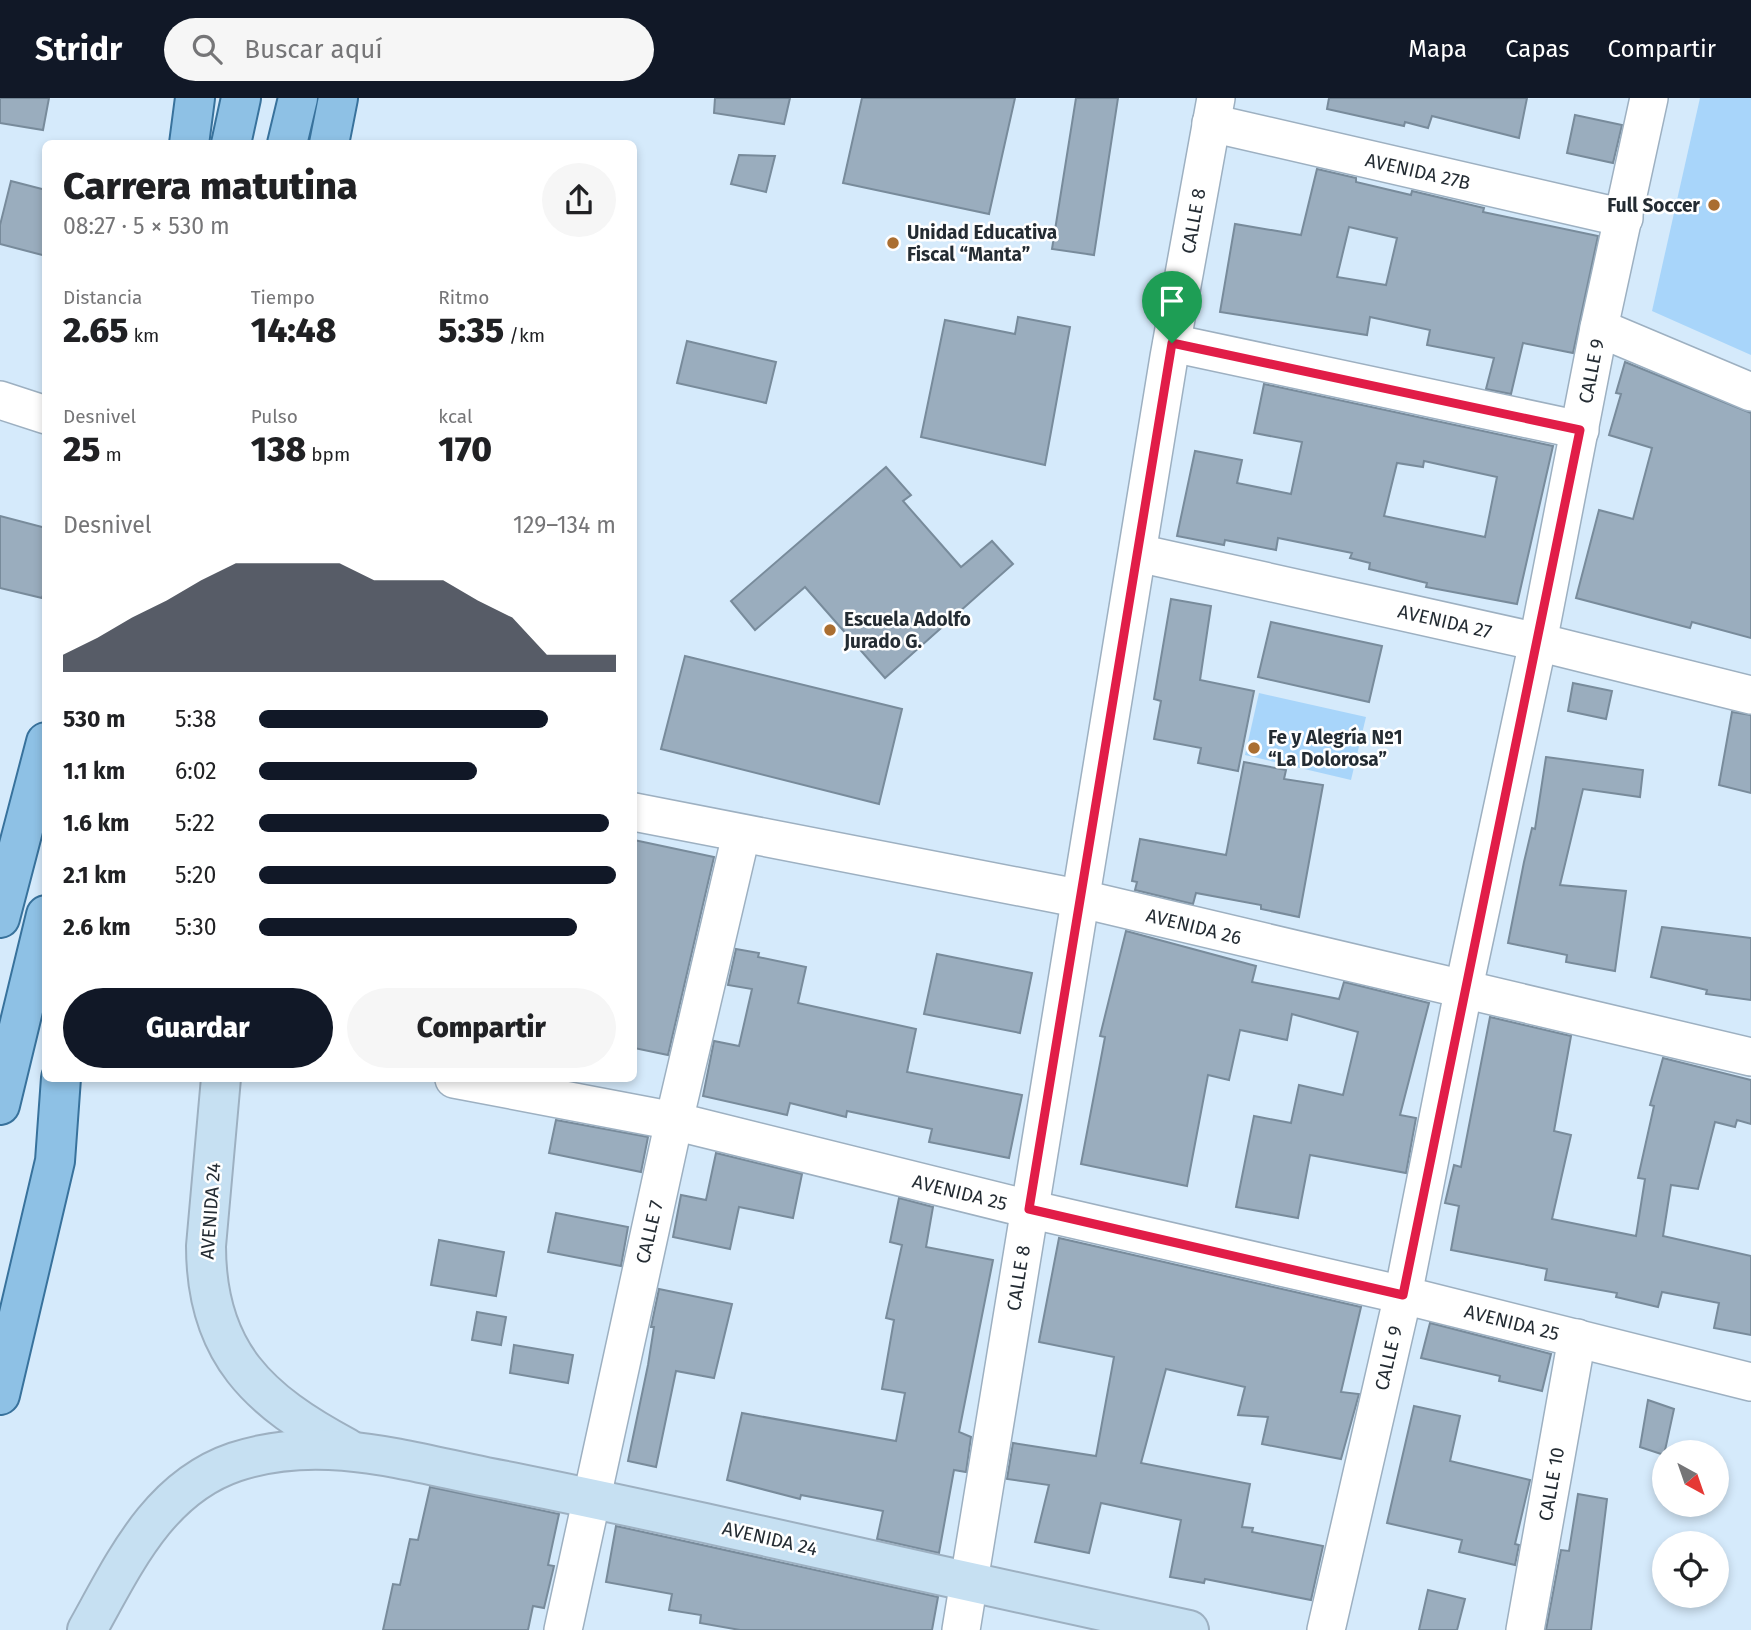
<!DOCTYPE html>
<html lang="es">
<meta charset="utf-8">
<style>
:root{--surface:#fff;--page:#f6f6f6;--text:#202124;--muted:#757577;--accent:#111827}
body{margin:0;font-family:"Fira Sans",sans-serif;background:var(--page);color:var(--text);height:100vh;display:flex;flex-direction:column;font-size:26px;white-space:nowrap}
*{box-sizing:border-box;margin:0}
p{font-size:23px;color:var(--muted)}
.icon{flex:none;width:38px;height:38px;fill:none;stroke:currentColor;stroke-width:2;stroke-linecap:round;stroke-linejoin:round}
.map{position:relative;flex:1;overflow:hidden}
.sheet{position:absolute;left:42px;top:42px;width:595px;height:942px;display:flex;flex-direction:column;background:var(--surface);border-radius:10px;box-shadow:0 4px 10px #0003}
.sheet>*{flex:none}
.needle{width:46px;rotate:140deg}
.buttons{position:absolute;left:1652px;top:1342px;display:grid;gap:14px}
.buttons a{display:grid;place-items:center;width:77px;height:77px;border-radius:50%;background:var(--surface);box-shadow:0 4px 10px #0003;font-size:35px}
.pin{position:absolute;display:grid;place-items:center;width:60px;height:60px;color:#fff;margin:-72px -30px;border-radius:50% 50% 50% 0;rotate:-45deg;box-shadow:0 0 7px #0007}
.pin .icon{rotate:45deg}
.round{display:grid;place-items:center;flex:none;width:74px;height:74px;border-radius:37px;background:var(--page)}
.head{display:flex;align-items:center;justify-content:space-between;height:119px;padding:0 21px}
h1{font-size:38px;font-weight:800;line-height:52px}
.metrics{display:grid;grid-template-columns:repeat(3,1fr);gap:10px;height:119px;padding:7px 21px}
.metrics div{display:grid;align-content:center}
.metrics b{font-size:35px;font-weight:800}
.metrics small{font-size:19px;font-weight:400}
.metrics p{font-size:19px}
.chart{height:196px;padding:14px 21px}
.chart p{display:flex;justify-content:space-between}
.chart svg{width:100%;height:126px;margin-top:7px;fill:var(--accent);opacity:.7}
.button{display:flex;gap:14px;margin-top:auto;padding:14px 21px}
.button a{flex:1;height:80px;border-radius:42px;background:var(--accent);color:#fff;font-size:28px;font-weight:800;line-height:80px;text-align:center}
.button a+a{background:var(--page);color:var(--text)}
ul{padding:0 21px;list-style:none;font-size:23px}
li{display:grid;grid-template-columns:112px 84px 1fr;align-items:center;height:52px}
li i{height:18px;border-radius:9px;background:var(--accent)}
header{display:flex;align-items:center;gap:42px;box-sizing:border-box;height:98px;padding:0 35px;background:var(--accent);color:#fff}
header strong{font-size:33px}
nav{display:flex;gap:38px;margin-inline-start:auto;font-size:24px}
.search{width:490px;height:63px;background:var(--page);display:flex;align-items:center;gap:18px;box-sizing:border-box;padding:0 24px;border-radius:38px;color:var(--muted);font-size:26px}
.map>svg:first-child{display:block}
</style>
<header>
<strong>Stridr</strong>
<div class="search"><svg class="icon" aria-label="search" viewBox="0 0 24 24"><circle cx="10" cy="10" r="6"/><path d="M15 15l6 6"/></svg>Buscar aquí</div>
<nav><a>Mapa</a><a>Capas</a><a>Compartir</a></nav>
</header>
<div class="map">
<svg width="1751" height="1532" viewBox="0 0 1751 1532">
<rect width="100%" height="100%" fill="#d5eafb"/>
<!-- green -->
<g fill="#a8d5fa">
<polygon points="1700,0 1751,0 1751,257 1652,213"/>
<polygon points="1259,595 1366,619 1351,682 1245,657"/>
</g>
<!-- building -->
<g fill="#9aadbe" stroke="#788b9b" stroke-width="2" fill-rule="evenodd">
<polygon points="0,0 49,0 43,32 0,25"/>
<polygon points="715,0 790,0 784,26 714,15"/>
<polygon points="862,0 1015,0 989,116 843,85"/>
<polygon points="1076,0 1118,0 1094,157 1052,151"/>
<polygon points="1329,0 1527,0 1519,40 1432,18 1428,30 1405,24 1404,28 1327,11"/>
<polygon points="1575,17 1622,27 1613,65 1567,55"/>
<polygon points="739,57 775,58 766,94 731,86"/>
<path d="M1317,71L1356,80V84L1411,97L1412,93L1484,110L1483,114L1598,138L1573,255L1523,245L1511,296L1486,291L1494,260L1427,247L1430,232L1370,219L1367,237L1220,214L1235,126L1301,137ZM1349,129L1397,140L1386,187L1337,179Z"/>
<polygon points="11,83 46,92 46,158 0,146 0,127"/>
<polygon points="1018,219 1070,229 1045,367 921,339 945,222 1015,236"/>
<polygon points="687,243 776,264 766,305 677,285"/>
<polygon points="1625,264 1751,315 1751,540 1692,524 1690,530 1576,500 1599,412 1633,421 1652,350 1609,337 1621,296 1616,295"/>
<path d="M1264,286L1553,348L1517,506L1426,489L1427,485L1369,471L1370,465L1350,460L1352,455L1278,440L1276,452L1225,442L1224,447L1177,438L1195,353L1242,362L1237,385L1291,396L1302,344L1254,335ZM1424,363L1497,379L1485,439L1384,418L1397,365L1423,369Z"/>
<polygon points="886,369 911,397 903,403 961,469 992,443 1013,466 885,580 805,489 755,532 731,503"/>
<polygon points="0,418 46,430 46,487 42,500 0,490"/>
<polygon points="1171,501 1211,508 1200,582 1254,593 1238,673 1198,665 1201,650 1154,641 1161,603 1154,601"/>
<polygon points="1271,524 1382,548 1369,604 1258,579"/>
<polygon points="685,558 902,611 879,706 661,651"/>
<polygon points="1573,585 1612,593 1606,621 1568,613"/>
<polygon points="1732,614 1751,617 1751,695 1719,687"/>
<polygon points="1546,659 1643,672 1640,699 1583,691 1560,787 1626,793 1615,873 1566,864 1567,857 1508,845 1524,764 1532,730 1535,731"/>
<polygon points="1244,664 1286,672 1284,681 1323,687 1299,819 1261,811 1261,807 1196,795 1193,806 1135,792 1137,784 1132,783 1140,741 1226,757"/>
<polygon points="634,742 714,759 668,957 634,950"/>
<polygon points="1662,829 1751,840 1751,902 1706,896 1707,892 1651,879"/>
<polygon points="1126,833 1256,868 1252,884 1339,901 1344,884 1429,905 1400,1017 1416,1020 1406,1075 1310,1057 1298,1120 1236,1109 1254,1018 1291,1025 1299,987 1343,997 1358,934 1292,916 1287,942 1240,932 1229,982 1208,977 1187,1088 1081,1066 1105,939 1100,938"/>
<polygon points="736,851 759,855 758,859 806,869 798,905 916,931 907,974 1022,997 1009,1060 929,1044 932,1031 847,1013 846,1019 790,1005 787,1017 703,998 714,943 739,948 752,891 728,887"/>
<polygon points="937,856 1032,875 1020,935 924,916"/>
<polygon points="1490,919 1571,938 1554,1033 1571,1037 1552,1121 1636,1138 1645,1081 1638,1080 1654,1008 1650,1007 1663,960 1751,982 1751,1026 1737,1022 1735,1029 1715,1024 1698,1091 1671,1087 1663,1138 1751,1158 1751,1237 1714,1230 1719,1205 1662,1194 1658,1209 1616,1199 1617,1195 1545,1182 1547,1171 1451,1152 1459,1108 1445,1105 1454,1067 1461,1069"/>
<polygon points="556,1022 648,1039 641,1074 549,1055"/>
<polygon points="716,1055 802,1076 793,1120 739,1109 730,1151 673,1139 681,1097 706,1102"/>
<polygon points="899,1100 933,1109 926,1149 993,1162 959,1334 971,1339 966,1374 954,1372 939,1455 877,1441 883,1413 801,1397 800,1401 727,1382 742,1315 896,1343 905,1295 882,1291 894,1222 886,1220 902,1147 890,1144"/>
<polygon points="556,1115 628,1129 621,1168 548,1154"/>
<polygon points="1059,1140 1361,1209 1341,1294 1359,1296 1341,1361 1262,1346 1268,1319 1238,1317 1245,1289 1166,1271 1141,1365 1250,1386 1242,1429 1253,1430 1252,1434 1323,1448 1311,1502 1205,1481 1204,1485 1170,1479 1181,1422 1101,1405 1089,1455 1035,1444 1049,1387 1007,1381 1013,1345 1096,1358 1114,1259 1039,1244"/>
<polygon points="439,1142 504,1154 496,1198 431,1187"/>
<polygon points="659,1191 732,1206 714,1280 676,1273 656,1369 628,1363 648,1267 654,1229 651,1229"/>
<polygon points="477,1214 506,1219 501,1247 472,1242"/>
<polygon points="1430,1225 1551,1256 1542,1293 1499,1283 1500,1278 1421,1260"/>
<polygon points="514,1247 573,1257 568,1285 510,1275"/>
<polygon points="1648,1302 1674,1311 1664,1357 1640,1349"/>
<polygon points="1414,1308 1460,1318 1450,1363 1530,1382 1515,1446 1519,1447 1515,1467 1459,1454 1462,1442 1387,1425"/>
<polygon points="430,1389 559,1416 548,1467 554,1468 544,1510 533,1508 528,1532 383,1532 393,1486 400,1487 410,1441 418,1442"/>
<polygon points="1578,1396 1607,1401 1591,1532 1546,1532 1561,1452 1569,1453"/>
<polygon points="616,1428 938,1499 932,1532 740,1532 700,1525 701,1517 669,1512 672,1496 606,1484"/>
<polygon points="1428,1492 1465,1501 1457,1532 1419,1532"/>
</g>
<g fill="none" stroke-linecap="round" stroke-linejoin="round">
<!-- street casing -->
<g stroke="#9db0c1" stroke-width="40">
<g id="street">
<polyline points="1211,25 1624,120"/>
<polyline points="1599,230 1751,294"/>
<polyline points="1172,245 1580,332"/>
<polyline points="0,302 46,317"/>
<polyline points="1138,455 1538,544 1751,597"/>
<polyline points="634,714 1082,801 1751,959"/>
<polyline points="454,981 674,1023 1029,1111 1403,1197 1751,1284"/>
<polyline points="563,1532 674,1023 741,737"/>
<polyline points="961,1532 1169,259 1216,0"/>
<polyline points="1326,1532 1403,1197 1463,894 1538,544 1599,230 1649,0"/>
<polyline points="1525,1532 1577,1240"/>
</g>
</g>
<!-- secondary casing -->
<g stroke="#9db0c1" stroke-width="42">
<g id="secondary">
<path d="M221,980L206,1148C206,1255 259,1303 347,1350"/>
<path d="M87,1532C124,1466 158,1390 235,1364C319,1336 403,1362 486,1379C559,1393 632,1409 705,1425C866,1461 1028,1497 1189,1532"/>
</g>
</g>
<!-- primary casing -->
<g stroke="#38729c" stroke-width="42">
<g id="primary">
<polyline points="189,46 195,0"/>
<polyline points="231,46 241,0"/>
<polyline points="287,46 298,0"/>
<polyline points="329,46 338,0"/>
<polyline points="0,820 46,644"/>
<polyline points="0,1007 46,817"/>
<polyline points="0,1297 55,1063 61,980"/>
</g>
</g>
<!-- street -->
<use href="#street" stroke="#fff" stroke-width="37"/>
<!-- secondary -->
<use href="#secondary" stroke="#c6e0f2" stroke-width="38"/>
<!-- primary -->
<use href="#primary" stroke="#8ec1e5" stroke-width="38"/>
</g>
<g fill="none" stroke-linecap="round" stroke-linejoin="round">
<!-- route casing -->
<g stroke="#fff" stroke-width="14">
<polygon id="route" points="1172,245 1580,332 1403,1197 1029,1111"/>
</g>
<!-- route -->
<use href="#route" stroke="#e11d48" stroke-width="9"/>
</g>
<!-- markers -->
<g fill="#aa6e31" stroke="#fff" stroke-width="2.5">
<circle cx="1714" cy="107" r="7"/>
<circle cx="893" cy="145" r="7"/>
<circle cx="830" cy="532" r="7"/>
<circle cx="1254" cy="650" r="7"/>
</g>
<g text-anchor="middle" stroke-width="5" stroke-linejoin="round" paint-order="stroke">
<!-- street labels -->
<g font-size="19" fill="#242c33" stroke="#fff">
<text transform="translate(1418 73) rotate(13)" y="7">AVENIDA 27B</text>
<text transform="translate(1193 123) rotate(-80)" y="7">CALLE 8</text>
<text transform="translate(1591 273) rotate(-79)" y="7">CALLE 9</text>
<text transform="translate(1445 523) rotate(13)" y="7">AVENIDA 27</text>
<text transform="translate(1194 828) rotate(14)" y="7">AVENIDA 26</text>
<text transform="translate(960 1094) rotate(14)" y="7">AVENIDA 25</text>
<text transform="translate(210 1113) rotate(-86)" y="7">AVENIDA 24</text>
<text transform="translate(649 1134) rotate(-77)" y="7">CALLE 7</text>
<text transform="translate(1018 1180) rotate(-81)" y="7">CALLE 8</text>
<text transform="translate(1512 1224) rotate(14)" y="7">AVENIDA 25</text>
<text transform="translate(1388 1260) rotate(-77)" y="7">CALLE 9</text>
<text transform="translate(1551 1386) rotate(-80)" y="7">CALLE 10</text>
<text transform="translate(770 1440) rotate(13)" y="7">AVENIDA 24</text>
</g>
<!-- poi labels -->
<g font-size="19" font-weight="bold" fill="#242c33" stroke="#fff" text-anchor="start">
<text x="1700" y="114" text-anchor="end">Full Soccer</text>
<text x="907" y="141">Unidad Educativa<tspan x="907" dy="22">Fiscal “Manta”</tspan></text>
<text x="844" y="528">Escuela Adolfo<tspan x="844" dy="22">Jurado G.</tspan></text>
<text x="1268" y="646">Fe y Alegría Nº1<tspan x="1268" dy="22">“La Dolorosa”</tspan></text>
</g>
</g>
</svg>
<div class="buttons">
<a><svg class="needle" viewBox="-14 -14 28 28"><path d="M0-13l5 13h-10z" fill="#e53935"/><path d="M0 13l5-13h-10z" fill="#757577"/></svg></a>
<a><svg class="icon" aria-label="locate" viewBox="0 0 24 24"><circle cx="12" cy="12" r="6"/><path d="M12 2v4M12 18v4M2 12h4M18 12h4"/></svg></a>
</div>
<div class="pin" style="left:1172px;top:245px;background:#1e9e55"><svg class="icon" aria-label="arrive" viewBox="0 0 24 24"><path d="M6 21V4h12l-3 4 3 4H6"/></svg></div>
<section class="sheet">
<div class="head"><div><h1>Carrera matutina</h1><p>08:27 · 5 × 530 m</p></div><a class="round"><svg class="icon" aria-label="share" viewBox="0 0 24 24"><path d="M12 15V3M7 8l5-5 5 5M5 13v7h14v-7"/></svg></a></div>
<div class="metrics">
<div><p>Distancia</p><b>2.65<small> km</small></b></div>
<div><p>Tiempo</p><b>14:48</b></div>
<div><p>Ritmo</p><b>5:35<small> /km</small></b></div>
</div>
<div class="metrics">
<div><p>Desnivel</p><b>25<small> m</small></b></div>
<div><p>Pulso</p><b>138<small> bpm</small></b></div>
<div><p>kcal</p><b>170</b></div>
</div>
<div class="chart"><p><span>Desnivel</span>129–134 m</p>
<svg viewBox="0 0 160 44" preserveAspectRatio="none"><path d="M0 44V38L10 32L20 25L30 19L40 12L50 6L60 6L70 6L80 6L90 12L100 12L110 12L120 19L130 25L140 38L150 38L160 38V44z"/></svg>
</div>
<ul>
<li><b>530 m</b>5:38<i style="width:81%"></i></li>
<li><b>1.1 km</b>6:02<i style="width:61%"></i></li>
<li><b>1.6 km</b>5:22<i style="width:98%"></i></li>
<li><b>2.1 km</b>5:20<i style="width:100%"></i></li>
<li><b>2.6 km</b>5:30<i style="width:89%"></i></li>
</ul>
<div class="button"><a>Guardar</a><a>Compartir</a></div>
</section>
</div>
